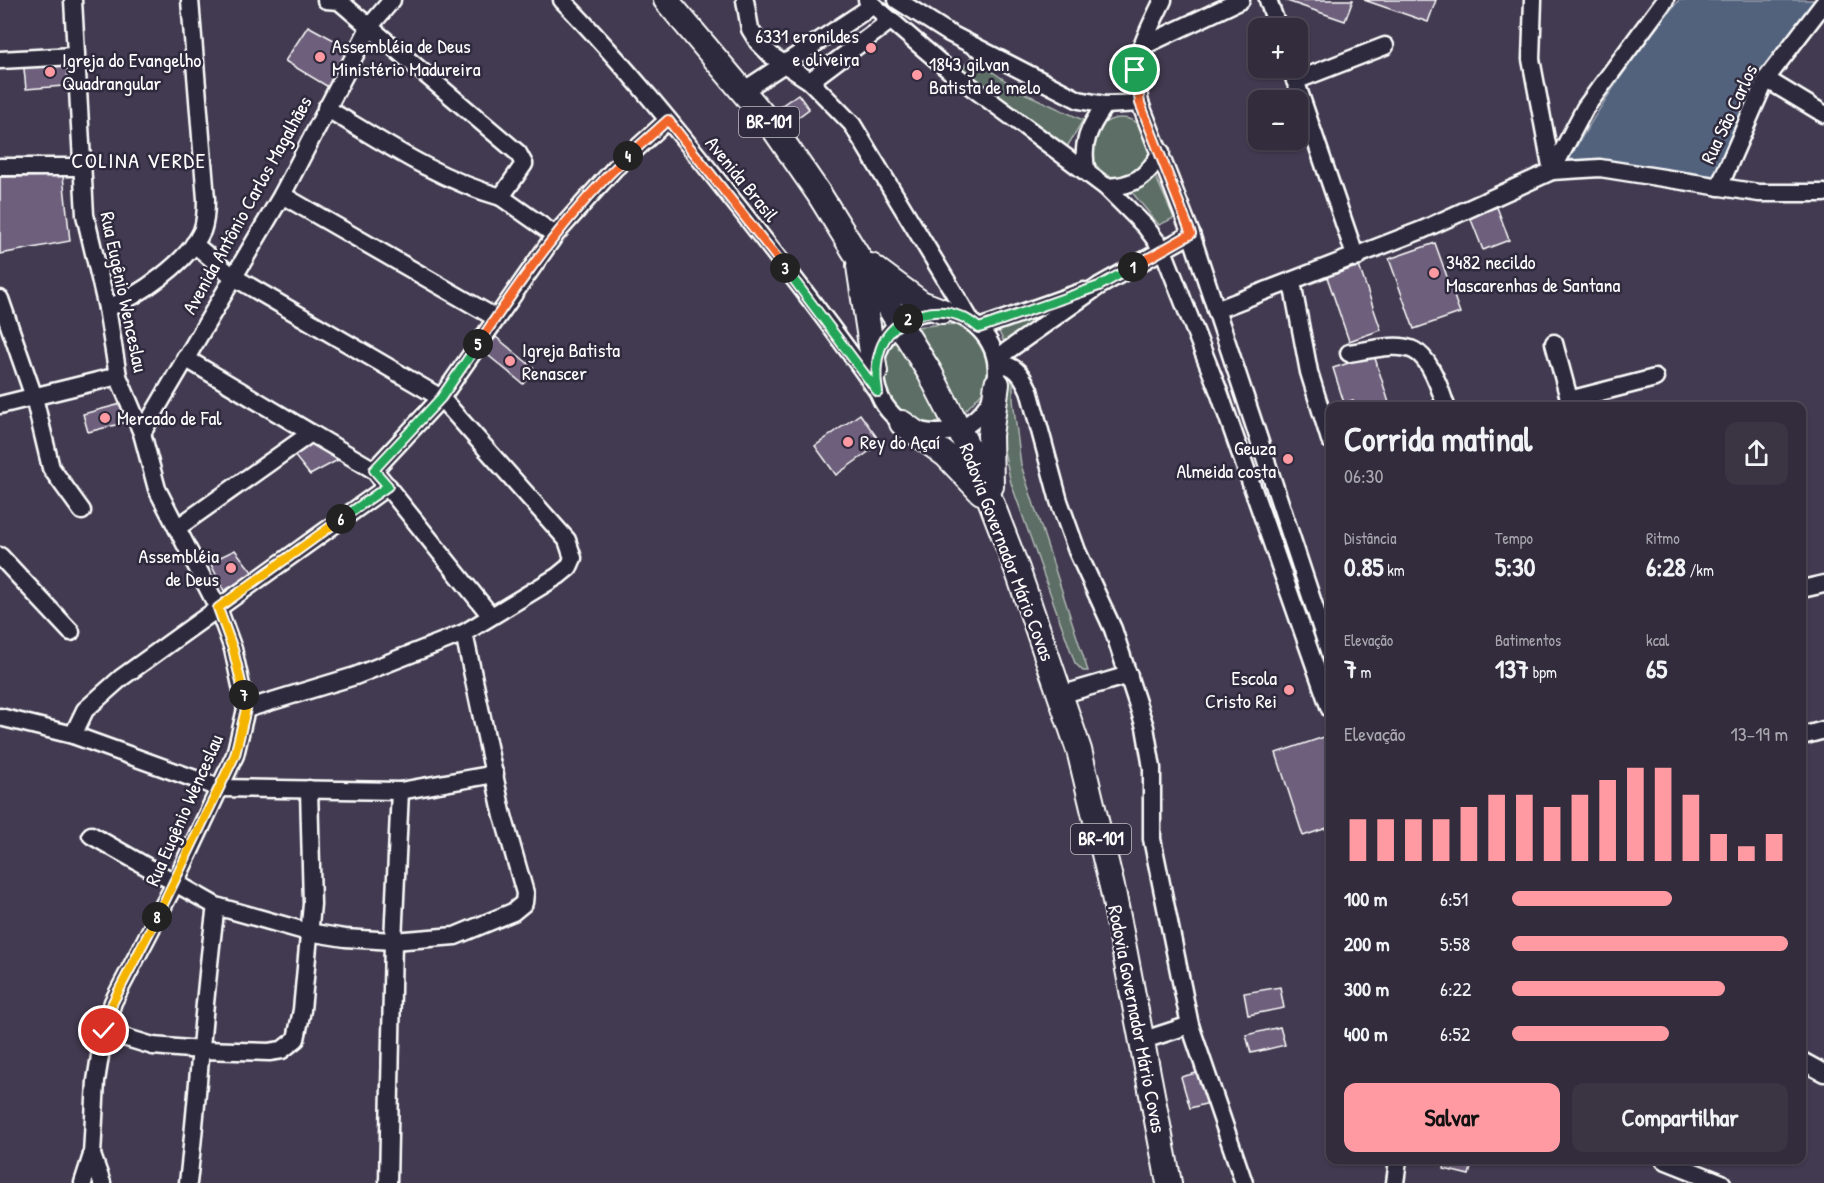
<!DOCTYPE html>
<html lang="pt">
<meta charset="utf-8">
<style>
:root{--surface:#322c3c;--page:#3a3443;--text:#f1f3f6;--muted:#a8a7af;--line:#4d4856;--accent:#ff9aa2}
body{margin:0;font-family:"Patrick Hand",sans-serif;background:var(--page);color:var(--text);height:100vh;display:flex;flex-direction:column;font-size:22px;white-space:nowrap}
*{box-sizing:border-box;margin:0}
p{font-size:20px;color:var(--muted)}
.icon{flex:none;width:33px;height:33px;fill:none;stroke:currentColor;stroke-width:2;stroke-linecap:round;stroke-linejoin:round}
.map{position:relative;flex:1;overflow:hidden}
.side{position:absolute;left:1326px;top:402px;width:480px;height:762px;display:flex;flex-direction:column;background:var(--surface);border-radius:12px;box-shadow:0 2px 4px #0004,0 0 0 2px var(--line)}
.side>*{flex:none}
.fabs{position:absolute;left:1248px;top:18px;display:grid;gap:12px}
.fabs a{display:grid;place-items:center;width:60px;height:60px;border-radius:12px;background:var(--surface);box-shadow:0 2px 4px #0004,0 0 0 2px var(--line);font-size:30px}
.pin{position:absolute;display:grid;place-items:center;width:51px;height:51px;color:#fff;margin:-26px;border:3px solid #fff;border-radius:50%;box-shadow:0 2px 6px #0007}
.km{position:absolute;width:30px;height:30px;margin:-15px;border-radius:50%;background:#222;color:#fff;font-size:16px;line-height:30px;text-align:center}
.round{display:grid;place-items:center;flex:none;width:63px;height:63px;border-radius:12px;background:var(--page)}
.summary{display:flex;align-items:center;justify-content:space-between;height:102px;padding:0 18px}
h1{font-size:33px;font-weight:700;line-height:45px}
.figures{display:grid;grid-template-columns:repeat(3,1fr);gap:9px;height:102px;padding:6px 18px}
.figures div{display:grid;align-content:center}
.figures b{font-size:26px;font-weight:700}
.figures small{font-size:16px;font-weight:400}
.figures p{font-size:16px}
.chart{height:168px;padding:12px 18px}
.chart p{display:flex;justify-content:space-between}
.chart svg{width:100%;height:108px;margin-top:6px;stroke:var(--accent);stroke-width:6}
.cta{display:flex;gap:12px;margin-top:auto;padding:12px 18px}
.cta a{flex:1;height:69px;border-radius:12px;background:var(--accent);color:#111;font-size:24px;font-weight:700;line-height:69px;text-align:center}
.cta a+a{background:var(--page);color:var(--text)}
ul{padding:0 18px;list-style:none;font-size:20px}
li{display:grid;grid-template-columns:96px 72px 1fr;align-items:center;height:45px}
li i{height:15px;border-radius:8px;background:var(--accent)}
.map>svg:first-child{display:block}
</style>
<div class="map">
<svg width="1824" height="1183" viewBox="0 0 1824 1183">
<rect width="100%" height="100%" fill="#423a50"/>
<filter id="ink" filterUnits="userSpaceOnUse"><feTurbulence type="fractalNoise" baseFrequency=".0167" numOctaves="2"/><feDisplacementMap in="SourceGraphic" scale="12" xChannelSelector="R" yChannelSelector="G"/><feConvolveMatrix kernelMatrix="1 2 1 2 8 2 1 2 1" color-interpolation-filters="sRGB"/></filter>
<g filter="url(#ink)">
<!-- green -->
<g fill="#5c6e65" stroke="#aeb6b2" stroke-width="1.5">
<polygon points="971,57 1022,92 1083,120 1067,147 962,69"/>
<circle cx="1121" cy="148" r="30"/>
<polygon points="1154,173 1174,218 1159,225 1131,191"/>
<polygon points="1069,302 1009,340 1003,340 997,328"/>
<path d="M944,324C951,325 961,324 968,326C989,335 997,369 985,388C979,397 970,405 963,413L916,327Z"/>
<path d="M899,338L947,421C904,434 860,387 886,351C889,346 895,342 899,338Z"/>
<polygon points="1013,378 1013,400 1021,465 1088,671 1083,671 1075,663 1011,483 1002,442 1002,397"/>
</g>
<!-- water -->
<path fill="#52627c" stroke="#97a1b0" stroke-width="1.5" d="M1679,0H1817L1758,74L1715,176L1626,163L1569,159C1602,102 1637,50 1679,0Z"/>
<!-- building -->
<g fill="#6e607c" stroke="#fff" stroke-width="1.5">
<polygon points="1284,0 1353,0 1345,21"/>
<polygon points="1364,0 1436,0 1428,22"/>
<polygon points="308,26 356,52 335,91 285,61"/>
<polygon points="74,56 76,85 26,89 23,59"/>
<polygon points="798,94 809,109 793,121 781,106"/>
<polygon points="63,176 70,241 0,254 0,177"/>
<polygon points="1497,207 1509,240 1483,250 1470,217"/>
<polygon points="1435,243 1460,313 1414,329 1389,259"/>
<polygon points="1359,266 1381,330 1349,341 1327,277"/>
<polygon points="496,337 536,370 523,384 484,352"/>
<polygon points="1374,355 1390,406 1355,406 1353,400 1344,403 1333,368"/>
<polygon points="121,404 127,422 88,432 83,414"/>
<polygon points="860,414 881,443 836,475 815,446"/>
<polygon points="312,440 334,455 338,460 310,475 293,454"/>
<polygon points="235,550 253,573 224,591 210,562"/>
<polygon points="1330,735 1330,827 1303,836 1276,753"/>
<polygon points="1280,987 1284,1008 1248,1015 1244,993"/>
<polygon points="1280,1027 1285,1045 1251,1053 1246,1035"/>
<polygon points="1200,1072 1209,1103 1190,1108 1181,1077"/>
<polygon points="1446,1160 1473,1160 1469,1175 1444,1169"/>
</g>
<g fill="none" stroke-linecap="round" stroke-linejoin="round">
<!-- minor casing -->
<g stroke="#fff" stroke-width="21">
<g id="minor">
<polyline points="73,0 85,215 107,308 118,376 142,433 157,489 218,608 233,649 246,709 235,755 172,889 113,1002 104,1031 96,1081 92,1155 83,1183"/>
<path d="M562,0C626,66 683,137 740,209C787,269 834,329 878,392"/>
<polyline points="745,0 750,29 758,42 772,56 810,81 852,124 971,321"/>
<polyline points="867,0 950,71 1106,187 1145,226 1163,250 1219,392 1330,709"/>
<polyline points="897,0 949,33 1079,100 1105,105 1140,103"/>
<path d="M1163,0C1145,38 1130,60 1140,103L1191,234L1330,654"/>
<polyline points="1268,0 1278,28"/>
<polyline points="1533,0 1531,59 1552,171"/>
<polyline points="1141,47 1241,0"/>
<polyline points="0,60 74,56"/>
<polyline points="1291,68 1356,258"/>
<polyline points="1766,79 1824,114"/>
<polyline points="810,81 890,21"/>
<polyline points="1295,81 1385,46"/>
<polyline points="743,91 872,6"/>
<path d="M326,108C383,142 437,179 501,197L524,164L518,153L339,1L326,0"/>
<polyline points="0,167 81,167"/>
<polyline points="1552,171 1585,108 1665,0"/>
<path d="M1087,172C1080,145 1089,127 1105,105"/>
<path d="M1106,187C1135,186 1147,177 1161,152"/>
<polyline points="1719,187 1766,79 1824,3"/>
<polyline points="282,195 496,318"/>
<polyline points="501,197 555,235"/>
<polyline points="194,244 232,276 441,398 567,540 573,558 569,567 558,576 464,633 355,676 246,709"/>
<polyline points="1292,282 1309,372 1330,440"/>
<polyline points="0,299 34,397 51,468 82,511"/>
<path d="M107,308C138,297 188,262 202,231C206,221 206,209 206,199L190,0"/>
<polyline points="1216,310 1422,230 1552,171 1600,168 1759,193 1824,193"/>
<circle cx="936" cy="372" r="61"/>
<polyline points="979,328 1084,291"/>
<polyline points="1554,343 1571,406"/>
<path d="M1349,353C1413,342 1423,338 1446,406"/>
<polyline points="997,358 1099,286 1191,234"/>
<path d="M998,364C1015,364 1022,375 1029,390L1059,501L1077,551L1113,629L1145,727L1152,768V839L1190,1025"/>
<polyline points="1569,400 1655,378"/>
<polyline points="0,405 118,376"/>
<polyline points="142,433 282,195 370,26 392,0"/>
<polyline points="311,433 374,470 491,616"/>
<polyline points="374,470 441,398 555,235 615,168 668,120"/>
<polyline points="177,528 311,433 185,358"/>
<polyline points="0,556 71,632"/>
<polyline points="1802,589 1824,584"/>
<polyline points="1060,695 1129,675"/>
<polyline points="0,717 73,735 220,788 400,791 495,774"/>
<polyline points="73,735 85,710 121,678 388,486"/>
<polyline points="1802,736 1824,730"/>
<polyline points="91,835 216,906 308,932 345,938 393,941 455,936 513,912 524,903 525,893 502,812 464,633"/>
<polyline points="104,1031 153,1046 201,1050 269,1052 282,1050 296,1039 302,1010 312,904 309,789"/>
<polyline points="1141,1041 1190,1025 1244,1183"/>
<polyline points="1802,1061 1824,1073"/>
<polyline points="92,1155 102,1183"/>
<polyline points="1664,1160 1722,1183"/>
<path d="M188,1183C199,1091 203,998 216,906"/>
<polyline points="388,1183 393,941 400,791"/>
<polyline points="1395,1183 1398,1160"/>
</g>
</g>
<!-- highway casing -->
<g stroke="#fff" stroke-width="28">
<g id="highway">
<polyline points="666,0 772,126 819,194 930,373 976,463 1017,569 1079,750 1113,891 1169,1183"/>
<polyline points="859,266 875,372"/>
<polyline points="871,266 921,303 942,311"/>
<polyline points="902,423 946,455 981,492"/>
<polyline points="991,486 990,435 997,384"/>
</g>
</g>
<!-- minor -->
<use href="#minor" stroke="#2f2a3d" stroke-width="16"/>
<!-- highway -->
<use href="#highway" stroke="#2f2a3d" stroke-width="24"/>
</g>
</g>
<g fill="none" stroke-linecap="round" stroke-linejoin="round" filter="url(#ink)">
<!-- split-1 casing -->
<g stroke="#fff" stroke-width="12">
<polyline id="split-1" points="1133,267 1191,234 1140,103 1135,70"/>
</g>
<!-- split-2 casing -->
<g stroke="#fff" stroke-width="12">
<path id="split-2" d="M908,319C934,307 958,310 979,328L1099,286L1133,267"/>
</g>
<!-- split-3 casing -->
<g stroke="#fff" stroke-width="12">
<path id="split-3" d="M785,268L878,392C873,363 879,332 908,319"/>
</g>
<!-- split-4 casing -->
<g stroke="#fff" stroke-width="12">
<polyline id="split-4" points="628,156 668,120 785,268"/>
</g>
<!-- split-5 casing -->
<g stroke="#fff" stroke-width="12">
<path id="split-5" d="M478,344C523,277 569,211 628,156"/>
</g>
<!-- split-6 casing -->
<g stroke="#fff" stroke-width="12">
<polyline id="split-6" points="341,519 388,486 374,470 441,398 478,344"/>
</g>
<!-- split-7 casing -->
<g stroke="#fff" stroke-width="12">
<polyline id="split-7" points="244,695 233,649 218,608 341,519"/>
</g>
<!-- split-8 casing -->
<g stroke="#fff" stroke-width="12">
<polyline id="split-8" points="157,917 235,755 246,709 244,695"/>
</g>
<!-- split-9 casing -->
<g stroke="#fff" stroke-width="12">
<polyline id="split-9" points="104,1031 113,1002 157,917"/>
</g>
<!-- split-1 -->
<use href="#split-1" stroke="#f0652b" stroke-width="8"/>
<!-- split-2 -->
<use href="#split-2" stroke="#22a559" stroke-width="8"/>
<!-- split-3 -->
<use href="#split-3" stroke="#22a559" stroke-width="8"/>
<!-- split-4 -->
<use href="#split-4" stroke="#f0652b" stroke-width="8"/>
<!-- split-5 -->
<use href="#split-5" stroke="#f0652b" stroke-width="8"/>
<!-- split-6 -->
<use href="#split-6" stroke="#22a559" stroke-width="8"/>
<!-- split-7 -->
<use href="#split-7" stroke="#f5b400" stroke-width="8"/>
<!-- split-8 -->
<use href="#split-8" stroke="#f5b400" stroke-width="8"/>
<!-- split-9 -->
<use href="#split-9" stroke="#f5b400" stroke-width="8"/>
</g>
<!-- markers -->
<g fill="#ff9aa2" stroke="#2f2a3d" stroke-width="2">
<circle cx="871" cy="48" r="6"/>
<circle cx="320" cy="57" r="6"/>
<circle cx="50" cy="72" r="6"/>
<circle cx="917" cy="75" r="6"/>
<circle cx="1434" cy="273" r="6"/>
<circle cx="510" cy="361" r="6"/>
<circle cx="105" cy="418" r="6"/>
<circle cx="848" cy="442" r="6"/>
<circle cx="1288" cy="459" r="6"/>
<circle cx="231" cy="568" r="6"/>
<circle cx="1289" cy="690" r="6"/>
</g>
<g text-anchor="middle" stroke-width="5" stroke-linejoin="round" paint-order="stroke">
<!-- shield labels -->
<g fill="#2f2a3d" stroke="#c1bfc5" stroke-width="1.5">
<rect x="739" y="107" width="60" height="30" rx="4.5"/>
<rect x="1071" y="824" width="60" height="30" rx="4.5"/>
</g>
<g font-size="18" font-weight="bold" fill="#fff">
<text x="769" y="128">BR-101</text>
<text x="1101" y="845">BR-101</text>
</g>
<!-- poi labels -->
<g font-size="20" fill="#fff" stroke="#2f2a3d" text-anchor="start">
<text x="859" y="43" text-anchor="end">6331 eronildes<tspan x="859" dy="23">e oliveira</tspan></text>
<text x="332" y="53">Assembléia de Deus<tspan x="332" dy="23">Ministério Madureira</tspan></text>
<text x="62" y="67">Igreja do Evangelho<tspan x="62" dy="23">Quadrangular</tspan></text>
<text x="929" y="71">1843 gilvan<tspan x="929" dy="23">Batista de melo</tspan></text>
<text x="1446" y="269">3482 necildo<tspan x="1446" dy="23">Mascarenhas de Santana</tspan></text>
<text x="522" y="357">Igreja Batista<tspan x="522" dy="23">Renascer</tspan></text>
<text x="117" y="425">Mercado de Fal</text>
<text x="860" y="449">Rey do Açaí</text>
<text x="1276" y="455" text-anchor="end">Geuza<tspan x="1276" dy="23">Almeida costa</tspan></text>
<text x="219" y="563" text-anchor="end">Assembléia<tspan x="219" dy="23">de Deus</tspan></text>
<text x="1277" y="685" text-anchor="end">Escola<tspan x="1277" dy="23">Cristo Rei</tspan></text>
</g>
<!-- street labels -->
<g font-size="20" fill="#fff" stroke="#2f2a3d">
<text transform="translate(1729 114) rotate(-65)" y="7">Rua São Carlos</text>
<text transform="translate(742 179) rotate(51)" y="7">Avenida Brasil</text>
<text transform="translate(247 205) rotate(-61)" y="7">Avenida Antônio Carlos Magalhães</text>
<text transform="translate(124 292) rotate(78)" y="7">Rua Eugênio Wenceslau</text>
<text transform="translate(1007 552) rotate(69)" y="7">Rodovia Governador Mário Covas</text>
<text transform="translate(184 810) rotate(-66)" y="7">Rua Eugênio Wenceslau</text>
<text transform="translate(1137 1019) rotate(79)" y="7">Rodovia Governador Mário Covas</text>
</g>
<!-- quarter labels -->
<g font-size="22" letter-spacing="1.5" fill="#fff" stroke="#2f2a3d">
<text x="139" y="168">COLINA VERDE</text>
</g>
</g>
</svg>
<div class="fabs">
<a>+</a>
<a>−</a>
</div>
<div class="pin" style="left:1135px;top:70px;background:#1e9e55"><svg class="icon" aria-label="arrive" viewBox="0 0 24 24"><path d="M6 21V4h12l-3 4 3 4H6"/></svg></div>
<div class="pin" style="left:104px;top:1031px;background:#d93025"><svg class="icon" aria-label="check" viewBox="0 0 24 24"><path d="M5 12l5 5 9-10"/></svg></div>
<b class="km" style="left:1133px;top:267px">1</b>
<b class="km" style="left:908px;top:319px">2</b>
<b class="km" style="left:785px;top:268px">3</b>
<b class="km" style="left:628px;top:156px">4</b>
<b class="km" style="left:478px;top:344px">5</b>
<b class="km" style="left:341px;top:519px">6</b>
<b class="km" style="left:244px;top:695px">7</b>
<b class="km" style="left:157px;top:917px">8</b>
<section class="side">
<div class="summary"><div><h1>Corrida matinal</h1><p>06:30</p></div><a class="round"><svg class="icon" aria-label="share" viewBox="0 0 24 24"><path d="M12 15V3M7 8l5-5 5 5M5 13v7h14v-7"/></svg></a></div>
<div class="figures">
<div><p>Distância</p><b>0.85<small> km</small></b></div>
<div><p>Tempo</p><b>5:30</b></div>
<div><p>Ritmo</p><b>6:28<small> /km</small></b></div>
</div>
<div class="figures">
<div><p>Elevação</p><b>7<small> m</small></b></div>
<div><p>Batimentos</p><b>137<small> bpm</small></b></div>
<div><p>kcal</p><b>65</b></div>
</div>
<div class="chart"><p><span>Elevação</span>13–19 m</p>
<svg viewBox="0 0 160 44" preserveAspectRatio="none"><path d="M5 44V27M15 44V27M25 44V27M35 44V27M45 44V22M55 44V17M65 44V17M75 44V22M85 44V17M95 44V11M105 44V6M115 44V6M125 44V17M135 44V33M145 44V38M155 44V33"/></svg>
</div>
<ul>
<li><b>100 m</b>6:51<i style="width:58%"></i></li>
<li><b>200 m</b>5:58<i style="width:100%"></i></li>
<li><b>300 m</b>6:22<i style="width:77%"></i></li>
<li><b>400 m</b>6:52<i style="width:57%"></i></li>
</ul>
<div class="cta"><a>Salvar</a><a>Compartilhar</a></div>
</section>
</div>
